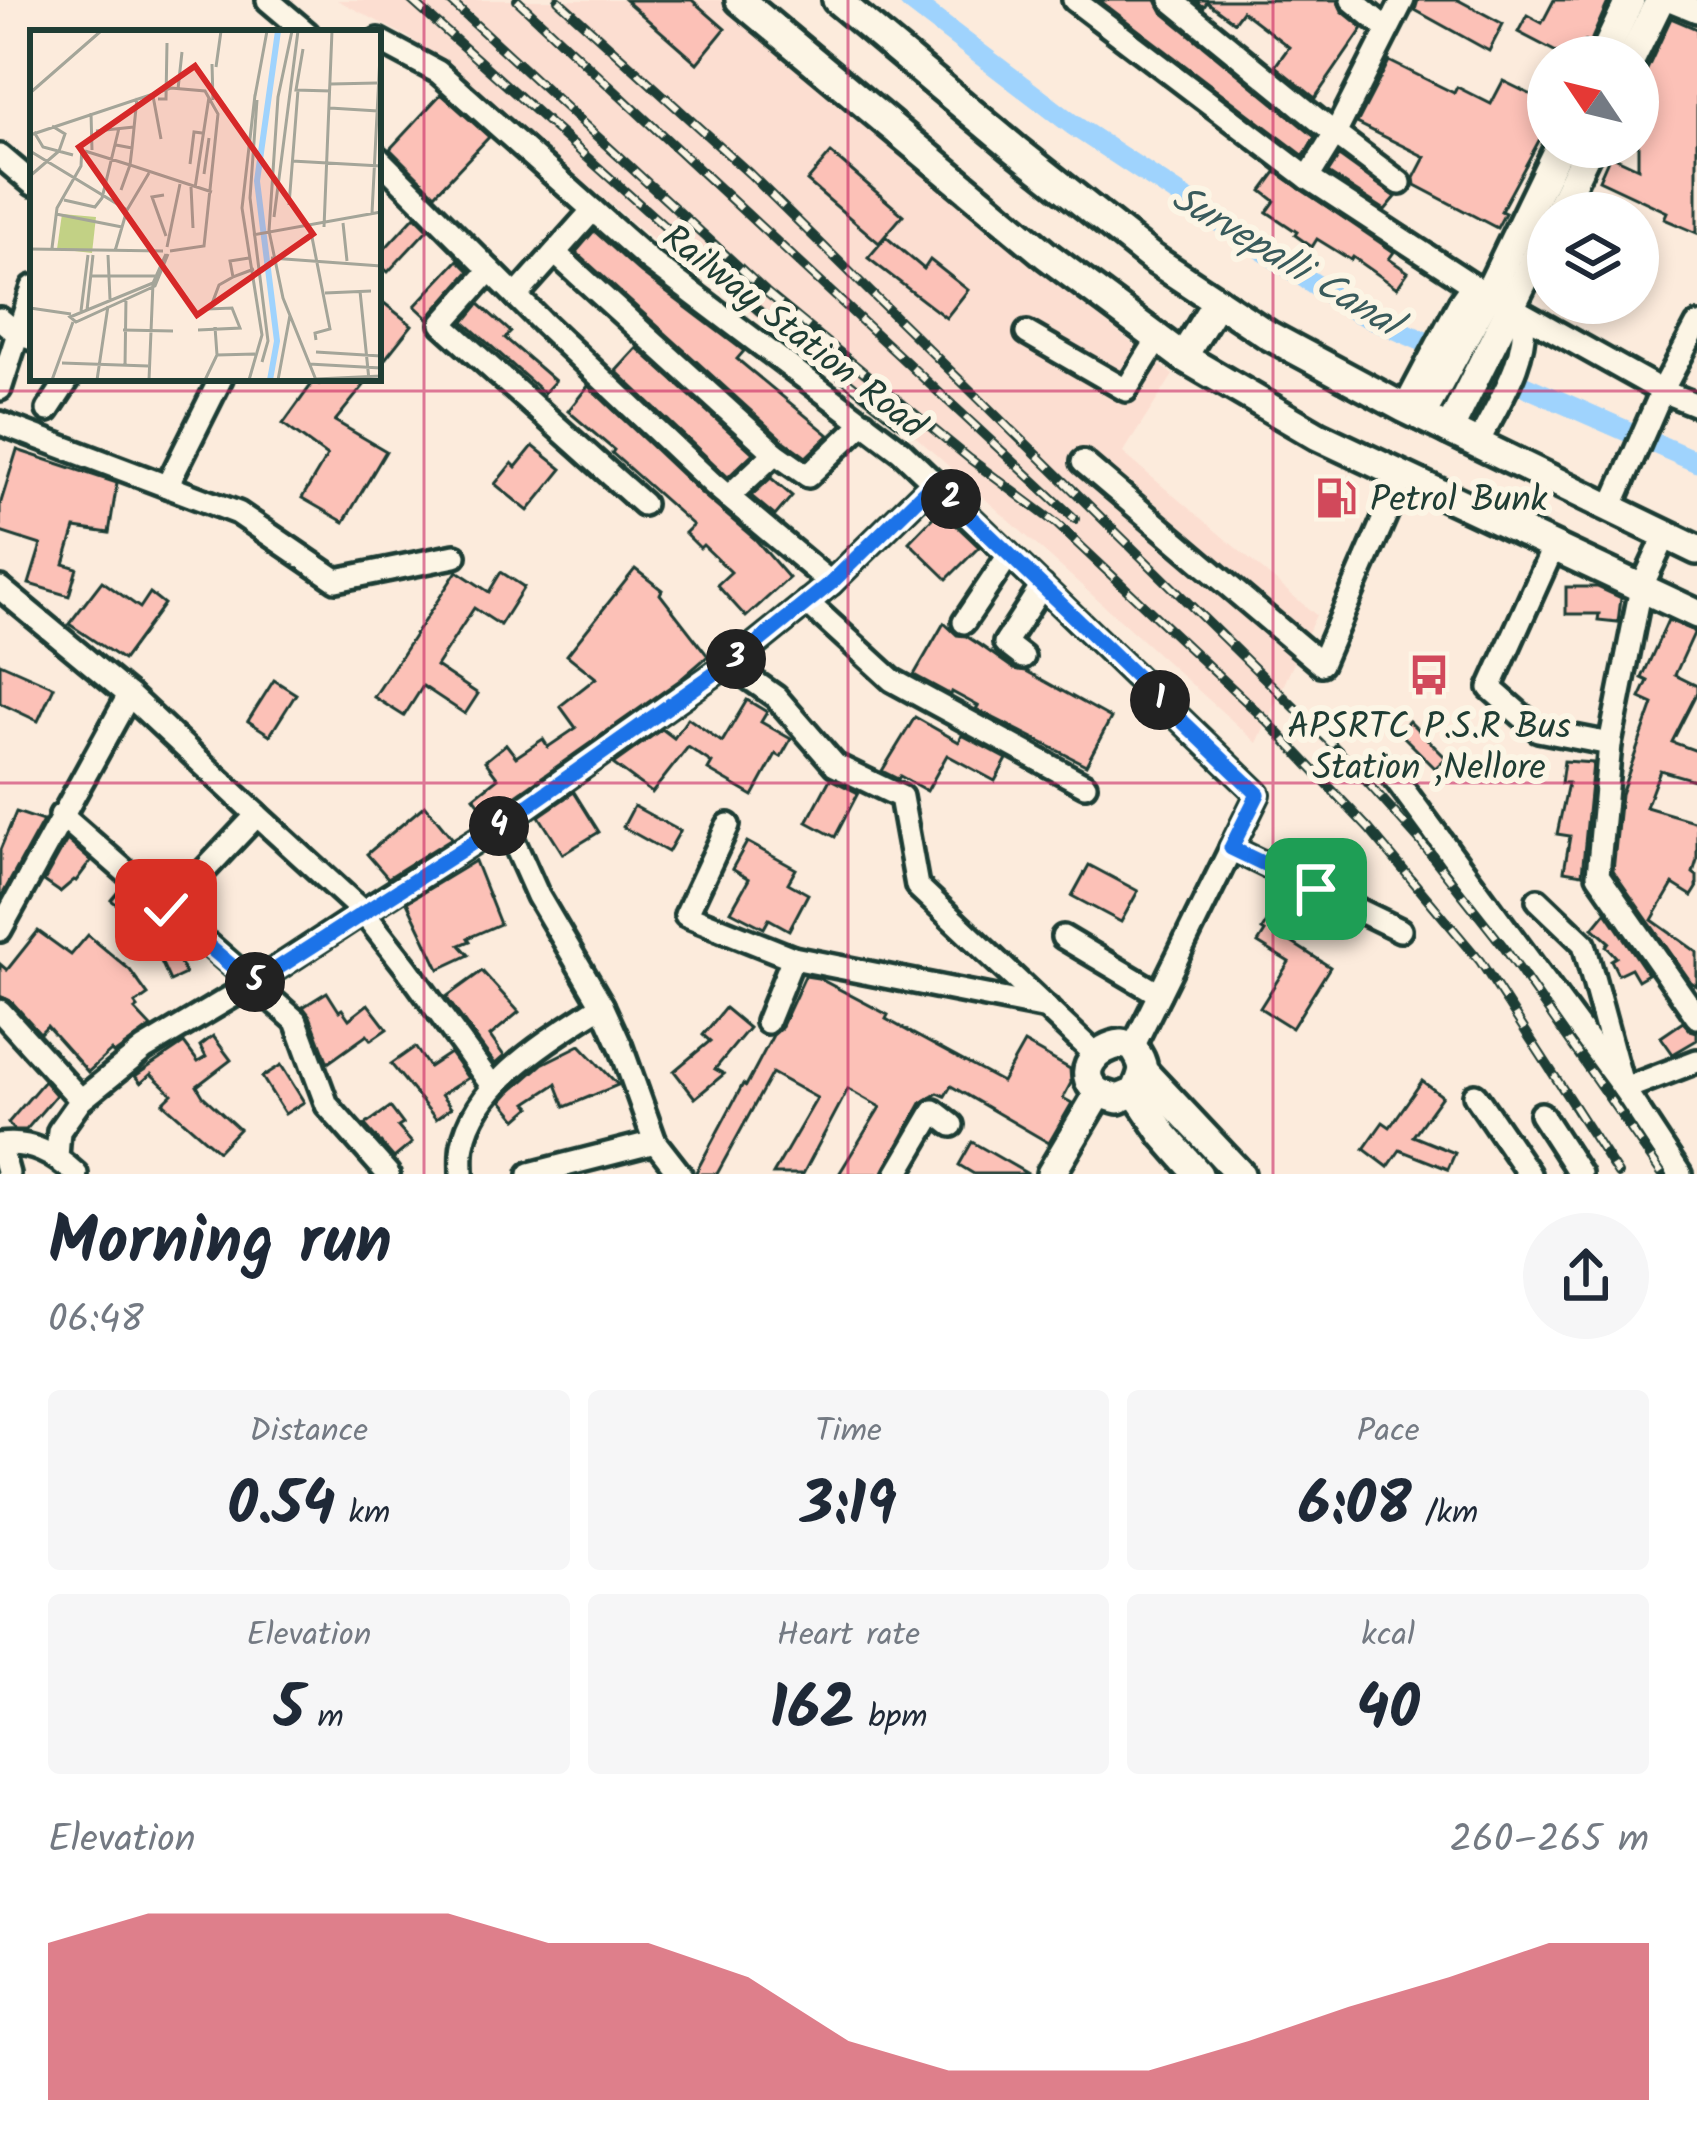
<!DOCTYPE html>
<meta charset="utf-8">
<style>
:root{--surface:#fff;--page:#f6f6f7;--text:#1f2937;--muted:#747a83;--accent:#d1495b}
body{margin:0;font-family:Kalam,sans-serif;background:var(--page);color:var(--text);height:100vh;display:flex;flex-direction:column;font-size:45px;white-space:nowrap}
*{box-sizing:border-box;margin:0}
p{font-size:39px;color:var(--muted)}
.icon{flex:none;width:66px;height:66px;fill:none;stroke:currentColor;stroke-width:2;stroke-linecap:round;stroke-linejoin:round}
.map{position:relative;height:1174px;overflow:hidden}
.details{display:flex;flex-direction:column;background:var(--surface);flex:1}
.details>*{flex:none}
.needle{width:78px;rotate:305deg}
.fabs{position:absolute;left:1527px;top:36px;display:grid;gap:24px}
.fabs a{display:grid;place-items:center;width:132px;height:132px;border-radius:50%;background:var(--surface);box-shadow:0 6px 18px #0003;font-size:60px}
.pin{position:absolute;display:grid;place-items:center;width:102px;height:102px;color:#fff;margin:-51px;border-radius:24px;box-shadow:0 6px 18px #0006}
.km{position:absolute;width:60px;height:60px;margin:-30px;border-radius:50%;background:#222;color:#fff;font-size:33px;line-height:60px;text-align:center}
.round{display:grid;place-items:center;flex:none;width:126px;height:126px;border-radius:63px;background:var(--page)}
.overview{display:flex;align-items:center;justify-content:space-between;height:204px;padding:0 48px}
h1{font-size:66px;font-weight:700;line-height:90px}
.metrics{display:grid;grid-template-columns:repeat(3,1fr);gap:18px;height:204px;padding:12px 48px}
.metrics div{display:grid;align-content:center;border-radius:12px;background:var(--page);text-align:center}
.metrics b{font-size:60px;font-weight:700}
.metrics small{font-size:33px;font-weight:400}
.metrics p{font-size:33px}
.chart{height:336px;padding:24px 48px}
.chart p{display:flex;justify-content:space-between}
.chart svg{width:100%;height:216px;margin-top:12px;fill:var(--accent);opacity:.7}
.map>svg:first-child{display:block}
</style>
<div class="map">
<svg width="1697" height="1174" viewBox="0 0 1697 1174">
<rect width="100%" height="100%" fill="#fcebdc"/>
<filter id="ink" filterUnits="userSpaceOnUse"><feTurbulence type="fractalNoise" baseFrequency=".00833" numOctaves="2"/><feDisplacementMap in="SourceGraphic" scale="24" xChannelSelector="R" yChannelSelector="G"/><feConvolveMatrix kernelMatrix="1 2 1 2 8 2 1 2 1" color-interpolation-filters="sRGB"/></filter>
<g filter="url(#ink)">
<!-- built -->
<polygon fill="#fcded1" points="337,0 738,0 983,226 1173,375 1123,453 1316,615 1257,743 905,427 675,258 410,38"/>
<g fill="none" stroke-linecap="round" stroke-linejoin="round">
<!-- canal -->
<polyline stroke="#9fd3fd" stroke-width="21" points="909,0 1073,125 1357,312 1697,462"/>
</g>
<!-- building -->
<g fill="#fcc1b7" stroke="#1f3d34" stroke-width="3">
<polygon points="625,0 692,0 725,29 697,63"/>
<polygon points="1099,0 1156,0 1162,12 1315,137 1304,156"/>
<polygon points="1195,0 1337,0 1342,11 1363,28 1315,98 1275,66 1289,47 1242,11 1234,22 1207,2 1204,7"/>
<polygon points="1418,0 1458,0 1503,24 1489,51 1415,10"/>
<polygon points="1554,0 1609,0 1590,43 1585,41 1577,57 1566,57 1518,32 1527,15 1542,23"/>
<polygon points="1671,18 1697,29 1697,233 1664,219 1667,212 1599,180 1610,155 1638,168 1638,89"/>
<polygon points="1389,61 1454,93 1457,87 1491,104 1503,81 1548,103 1548,124 1501,211 1505,213 1497,228 1415,185 1414,178 1425,157 1357,123"/>
<polygon points="441,94 489,137 435,194 390,149"/>
<polygon points="831,153 903,215 879,243 807,181"/>
<polygon points="1339,156 1396,197 1385,210 1328,173"/>
<polygon points="1276,172 1394,252 1389,259 1408,272 1397,288 1353,257 1351,260 1317,239 1312,247 1295,235 1297,232 1267,212 1275,201 1262,191"/>
<polygon points="415,216 428,229 388,272 378,263 378,256"/>
<polygon points="594,231 641,273 744,351 737,359 829,435 806,457 784,441 576,252"/>
<polygon points="886,237 924,269 930,260 968,290 946,318 868,258"/>
<polygon points="458,260 469,271 428,318 415,306"/>
<polygon points="384,303 412,325 378,368 378,310"/>
<polygon points="479,304 511,332 505,338 555,381 544,393 464,322"/>
<polygon points="637,348 753,453 728,477 616,371"/>
<polygon points="324,378 370,378 335,421 386,451 344,522 302,498 327,456 283,424 314,381 319,384"/>
<polygon points="588,386 703,495 755,539 789,578 746,617 717,585 731,572 703,545 700,548 685,533 693,525 612,453 614,450 568,411"/>
<polygon points="533,446 562,469 528,511 495,484 512,463 516,467"/>
<polygon points="17,450 117,483 109,533 75,528 64,564 77,568 69,596 29,584 41,545 0,532 0,505"/>
<polygon points="771,478 792,496 775,516 751,496"/>
<polygon points="940,510 979,547 947,579 909,542"/>
<polygon points="635,569 662,590 660,594 708,656 680,680 488,815 474,797 498,778 485,761 506,744 516,757 543,739 548,747 576,728 560,706 596,678 567,655"/>
<polygon points="457,571 489,592 501,572 524,587 500,625 474,608 436,666 478,694 465,714 423,686 404,716 374,697"/>
<polygon points="102,581 140,608 150,593 164,604 123,660 69,624"/>
<polygon points="1566,587 1597,587 1621,598 1618,622 1598,620 1599,614 1566,614"/>
<polygon points="1668,620 1695,631 1675,675 1697,686 1697,693 1672,742 1697,751 1697,781 1660,770 1646,807 1697,822 1697,860 1693,873 1697,876 1697,888 1692,896 1673,884 1652,920 1697,952 1697,986 1691,982 1613,871 1621,794 1653,704 1640,698 1648,681 1642,678"/>
<polygon points="944,623 957,635 966,636 980,645 1014,669 1026,671 1111,718 1086,765 976,709 978,706 952,692 951,695 914,675"/>
<polygon points="0,663 54,687 38,721 0,703"/>
<polygon points="274,680 296,694 270,735 248,721"/>
<polygon points="747,700 767,712 761,722 791,739 781,757 776,754 753,796 708,770 712,763 688,747 652,793 613,764 662,729 674,738 688,718 722,742"/>
<polygon points="915,717 959,742 962,735 1007,759 995,781 947,755 927,791 900,776 898,779 882,771"/>
<polygon points="1409,721 1446,758 1435,768 1399,732"/>
<polygon points="1564,761 1593,763 1582,874 1564,871 1570,836 1557,834 1568,783 1561,783"/>
<polygon points="830,779 858,793 835,837 807,822"/>
<polygon points="574,792 599,832 563,854 539,816"/>
<polygon points="425,805 452,838 388,878 367,854"/>
<polygon points="634,806 680,831 668,852 623,827"/>
<polygon points="16,812 43,821 0,899 0,850"/>
<polygon points="67,840 91,861 76,881 74,880 60,892 44,881"/>
<polygon points="747,842 796,869 788,883 808,894 789,930 769,919 764,928 731,911 749,879 732,869"/>
<polygon points="475,861 500,924 468,938 470,941 460,945 469,955 439,969 407,902"/>
<polygon points="1089,865 1138,891 1121,922 1072,896"/>
<polygon points="121,888 175,935 170,941 185,974 170,981 158,955 133,933 142,923 111,900"/>
<polygon points="1281,899 1308,915 1291,942 1330,967 1292,1028 1260,1008 1289,962 1258,943 1265,932 1262,930"/>
<polygon points="1606,912 1648,974 1638,980 1631,968 1618,974 1611,960 1616,957 1606,946 1609,942 1593,928"/>
<polygon points="38,931 71,955 88,935 130,970 148,995 135,1004 138,1008 135,1010 151,1027 114,1054 111,1051 88,1072 47,1026 40,1033 11,1001 0,996 0,964 7,970"/>
<polygon points="482,971 519,1012 490,1036 504,1056 495,1064 446,997"/>
<polygon points="805,976 818,978 888,1015 886,1019 1002,1082 1024,1043 1070,1069 1071,1083 1063,1098 1072,1103 1049,1143 951,1086 945,1096 938,1093 921,1103 882,1174 839,1174 880,1107 848,1089 803,1174 773,1174 817,1098 772,1073 717,1174 695,1174 743,1084 746,1086 773,1035 781,1028"/>
<polygon points="327,992 339,1011 342,1009 349,1019 368,1004 387,1029 371,1040 367,1035 328,1063 310,1016 303,1007"/>
<polygon points="725,1008 749,1028 715,1069 724,1074 695,1098 674,1071 710,1041 703,1035"/>
<polygon points="1683,1022 1690,1030 1697,1032 1697,1040 1673,1054 1661,1037"/>
<polygon points="213,1036 231,1060 197,1086 203,1096 239,1129 218,1151 163,1103 172,1094 151,1074 141,1083 135,1076 184,1043 198,1062 206,1057 200,1046"/>
<polygon points="580,1045 618,1085 565,1107 556,1084 527,1103 531,1107 517,1119 502,1101 510,1092 542,1064"/>
<polygon points="415,1047 429,1067 450,1053 468,1078 441,1095 451,1108 436,1119 391,1064"/>
<polygon points="281,1065 304,1102 285,1114 262,1077"/>
<polygon points="44,1081 56,1095 26,1130 15,1130 8,1123"/>
<polygon points="1422,1081 1442,1096 1413,1136 1455,1153 1448,1169 1400,1150 1388,1167 1364,1149 1383,1122 1390,1127"/>
<polygon points="390,1107 403,1124 398,1127 412,1143 394,1158 365,1125"/>
<polygon points="972,1142 1028,1174 974,1174 959,1165"/>
</g>
<g fill="none" stroke-linecap="round" stroke-linejoin="round">
<!-- minor casing -->
<g stroke="#1f3d34" stroke-width="30">
<g id="minor">
<polyline points="268,0 307,33"/>
<polyline points="1074,0 1308,178 1472,285 1662,391 1697,405"/>
<polyline points="1171,0 1335,134 1400,183"/>
<polyline points="1352,0 1387,29"/>
<polyline points="1670,0 1697,11"/>
<polyline points="378,40 438,72 650,261 901,451 1258,794 1133,1047"/>
<polyline points="0,156 33,184"/>
<polyline points="378,158 541,321 713,484 831,583"/>
<polyline points="1308,178 1335,134 1403,0"/>
<polyline points="555,253 775,453"/>
<polyline points="490,270 442,324 643,504"/>
<polyline points="516,296 593,210"/>
<polyline points="0,319 18,334 33,339"/>
<polyline points="1027,333 1126,390 1158,339"/>
<polyline points="0,389 33,287"/>
<polyline points="1404,408 1460,302 1472,285"/>
<polyline points="48,410 69,378"/>
<polyline points="0,423 238,513 336,580 455,556"/>
<path d="M1478,443C1497,404 1529,359 1523,314"/>
<polyline points="1083,462 1321,664 1402,477"/>
<polyline points="167,486 221,378"/>
<polyline points="728,497 775,453 808,476 864,422"/>
<polyline points="1611,508 1662,391 1697,325"/>
<polyline points="1553,548 1490,688 1538,730 1610,744 1641,588 1666,535"/>
<polyline points="0,588 129,695 257,815"/>
<polyline points="807,602 892,680 1085,785"/>
<polyline points="964,622 1009,555"/>
<polyline points="1023,657 1005,643 1042,586"/>
<polyline points="729,664 776,697 835,765 901,797 917,886 1095,1054"/>
<polyline points="1610,744 1598,875 1697,1017"/>
<polyline points="1386,766 1624,1089"/>
<polyline points="61,815 296,1021 327,1105 388,1174"/>
<polyline points="505,822 538,896 602,1005 621,1047 655,1142"/>
<polyline points="728,825 686,915 793,958 1047,1008"/>
<polyline points="1231,848 1400,930"/>
<polyline points="1538,900 1584,944 1620,1077"/>
<polyline points="167,910 257,815 363,912 505,822 752,647 831,583 934,482"/>
<polyline points="0,930 129,695"/>
<polyline points="1063,937 1159,994"/>
<polyline points="0,1011 81,1100"/>
<polyline points="767,1022 793,958"/>
<polyline points="1475,1095 1529,1174"/>
<polyline points="1541,1114 1580,1174"/>
<path d="M0,1145C31,1141 54,1154 76,1174"/>
<polyline points="0,1145 8,1174"/>
<polyline points="57,1157 59,1131 81,1100 144,1049 253,984 363,912 406,967 493,1087"/>
<path d="M462,1174C462,1165 461,1154 463,1145C475,1081 552,1038 602,1005"/>
<polyline points="530,1174 655,1142 680,1174"/>
<polyline points="897,1174 934,1111 952,1125"/>
<polyline points="1680,1174 1624,1089 1697,1061"/>
</g>
</g>
<!-- major casing -->
<g stroke="#1f3d34" stroke-width="36">
<g id="major">
<polyline points="740,0 1046,255 1183,357 1318,436 1697,614"/>
<polyline points="837,0 1016,150 1152,258 1268,335 1404,408 1697,550"/>
<polyline points="1603,57 1630,0"/>
<polyline points="1632,57 1660,0"/>
<polyline points="1557,213 1589,147"/>
<polyline points="1183,357 1217,301"/>
<polyline points="1421,416 1488,294 1559,147"/>
<polyline points="1449,430 1548,232"/>
<path d="M1122,1044L1133,1047C1146,1067 1145,1070 1135,1092L1118,1099C1115,1098 1101,1094 1098,1092C1073,1072 1098,1046 1122,1044Z"/>
<polyline points="1144,1072 1240,1174"/>
<polyline points="1135,1092 1164,1135 1198,1174"/>
<polyline points="1051,1174 1099,1093"/>
</g>
</g>
<!-- minor -->
<use href="#minor" stroke="#fcf5e5" stroke-width="21"/>
<!-- major -->
<use href="#major" stroke="#fcf5e5" stroke-width="27"/>
<!-- rail casing -->
<g stroke="#1f3d34" stroke-width="10">
<g id="rail">
<polyline points="411,0 758,310 901,424"/>
<polyline points="449,0 766,292 970,459 1057,524 1267,721 1369,829 1480,961 1618,1174"/>
<polyline points="517,0 1075,519"/>
<polyline points="558,0 750,174 1023,442"/>
<polyline points="1012,430 1341,753 1420,841 1503,946 1662,1174"/>
</g>
</g>
<!-- rail -->
<use href="#rail" stroke="#fcf5e5" stroke-width="6" stroke-dasharray="18" stroke-linecap="butt"/>
</g>
</g>
<g fill="none" stroke-linecap="round" stroke-linejoin="round" filter="url(#ink)">
<!-- route casing -->
<g stroke="#fff" stroke-width="24">
<polyline id="route" points="166,910 253,984 505,822 752,647 831,583 934,482 1258,794 1231,848 1316,889"/>
</g>
<!-- route -->
<use href="#route" stroke="#1a73e8" stroke-width="15"/>
</g>
<!-- grid -->
<path fill="none" stroke="#c2185b" stroke-width="3" stroke-opacity="0.55" d="M424,0V1174M848,0V1174M1273,0V1174M0,391H1697M0,783H1697"/>
<!-- icons -->
<defs>
<g id="fuel-bare" transform="scale(3.24)"><path d="M-5.5-6h7V0h2V4h1.3V-2.5L3-4.5l.8-.8L6-3V5H2.5V1h-1V6h-7ZM-4.2-4.7v3.2H.2V-4.7Z" fill="#d1495b" stroke="#fcf5e5" stroke-width="2.5" paint-order="stroke"/></g>
<g id="bus-bare" transform="scale(3.24)"><path d="M-5-6H5V4H4V6H2V4H-2V6H-4V4H-5ZM-3.5-4V0h7V-4ZM-3.5 1.2v1.5H-2V1.2ZM2 1.2v1.5H3.5V1.2Z" fill="#d1495b" stroke="#fcf5e5" stroke-width="2.5" paint-order="stroke"/></g>
</defs>
<g fill-rule="evenodd">
<use href="#fuel-bare" x="1336" y="498"/>
<use href="#bus-bare" x="1429" y="675"/>
</g>
<g text-anchor="middle" stroke-width="12" stroke-linejoin="round" paint-order="stroke">
<!-- street labels -->
<g font-size="36" fill="#1f3d34" stroke="#fcf5e5">
<text transform="translate(795 330) rotate(38)" y="13">Railway Station Road</text>
</g>
<!-- poi labels -->
<g font-size="36" fill="#1f3d34" stroke="#fcf5e5" text-anchor="start">
<text x="1370" y="511">Petrol Bunk</text>
<text x="1429" y="738" text-anchor="middle">APSRTC P.S.R Bus<tspan x="1429" dy="41">Station ,Nellore</tspan></text>
</g>
<!-- water labels -->
<g font-size="39" font-style="italic" fill="#395b5c" stroke="#fcf5e5">
<text transform="translate(1287 259) rotate(31)" y="14">Survepalli Canal</text>
</g>
</g>
<!-- overview -->
<g transform="translate(30 30)">
<rect width="351" height="351" fill="#fcebdc"/>
<path d="M32,184L66,187L62,223L27,219Z" fill="#c2d185"/>
<path fill="none" stroke="#9fd3fd" stroke-width="6" d="M240,350L247,311L227,151L248,1"/>
<path fill="none" stroke="#a4a599" stroke-width="3" d="M262,1L248,67L239,201L253,268L286,350M273,19L266,60L301,61M182,34L183,70M186,37L191,1M301,54L347,53M148,59L152,22M0,63L71,1M123,66L131,109M225,66L237,1M128,69H136L137,13M227,70L220,168L238,311L232,332M300,78L348,81M61,83L62,120M66,101L104,97M4,102L13,117L43,125M0,105L141,58L175,61L188,84L174,216L140,221M86,115L102,118L100,135L182,162M102,118L107,68M0,121L97,180L85,221M55,121L100,135L91,160M262,131L351,136M160,134L164,102L172,103M174,144L179,108M0,146L29,121L35,104L22,96M161,157L163,198M165,158L179,67M134,165L122,167L136,206M34,170L65,177L72,168L89,98M259,175L268,60M97,180L119,143M342,183L351,6M26,184L92,197M244,187L268,1M313,193L317,231M280,197L300,299L285,303L286,310M294,197L302,1M223,205L351,182M137,217L150,154M22,218L27,178L51,136L52,115M0,219L133,221M136,224L123,253L40,287L46,292L125,256L138,224M78,225L80,269M219,228L200,231L203,247L224,239M241,228L351,236M61,246H125M330,261L339,350M295,263L341,261M0,278L41,284M57,280L63,225M51,281L58,225M93,300L143,301M168,300L210,298L202,278L180,279L189,255L203,247M286,322L351,326M187,325L225,324M32,333L118,336M279,334L351,338M95,336L96,268M286,349L351,346M22,350L43,292M67,350L78,276M119,350L123,253M175,350L187,325L185,297M219,350L232,305L212,178L225,65M248,350L260,285"/>
<path fill="#d62828" fill-opacity="0.15" stroke="#d62828" stroke-width="6" d="M165,36L283,204L167,285L49,117Z"/>
<rect width="351" height="351" fill="none" stroke="#1f3d34" stroke-width="6"/>
</g>
</svg>
<div class="fabs">
<a><svg class="needle" viewBox="-14 -14 28 28"><path d="M0-13l5 13h-10z" fill="#e53935"/><path d="M0 13l5-13h-10z" fill="#747a83"/></svg></a>
<a><svg class="icon" aria-label="layers" viewBox="0 0 24 24"><path d="M12 4l9 5-9 5-9-5zM3 14l9 5 9-5"/></svg></a>
</div>
<div class="pin" style="left:1316px;top:889px;background:#1e9e55"><svg class="icon" aria-label="arrive" viewBox="0 0 24 24"><path d="M6 21V4h12l-3 4 3 4H6"/></svg></div>
<div class="pin" style="left:166px;top:910px;background:#d93025"><svg class="icon" aria-label="check" viewBox="0 0 24 24"><path d="M5 12l5 5 9-10"/></svg></div>
<b class="km" style="left:1160px;top:700px">1</b>
<b class="km" style="left:951px;top:499px">2</b>
<b class="km" style="left:736px;top:659px">3</b>
<b class="km" style="left:499px;top:826px">4</b>
<b class="km" style="left:255px;top:982px">5</b>
</div>
<section class="details">
<div class="overview"><div><h1>Morning run</h1><p>06:48</p></div><a class="round"><svg class="icon" aria-label="share" viewBox="0 0 24 24"><path d="M12 15V3M7 8l5-5 5 5M5 13v7h14v-7"/></svg></a></div>
<div class="metrics">
<div><p>Distance</p><b>0.54<small> km</small></b></div>
<div><p>Time</p><b>3:19</b></div>
<div><p>Pace</p><b>6:08<small> /km</small></b></div>
</div>
<div class="metrics">
<div><p>Elevation</p><b>5<small> m</small></b></div>
<div><p>Heart rate</p><b>162<small> bpm</small></b></div>
<div><p>kcal</p><b>40</b></div>
</div>
<div class="chart"><p><span>Elevation</span>260–265 m</p>
<svg viewBox="0 0 160 44" preserveAspectRatio="none"><path d="M0 44V12L10 6L20 6L30 6L40 6L50 12L60 12L70 19L80 32L90 38L100 38L110 38L120 32L130 25L140 19L150 12L160 12V44z"/></svg>
</div>
</section>
